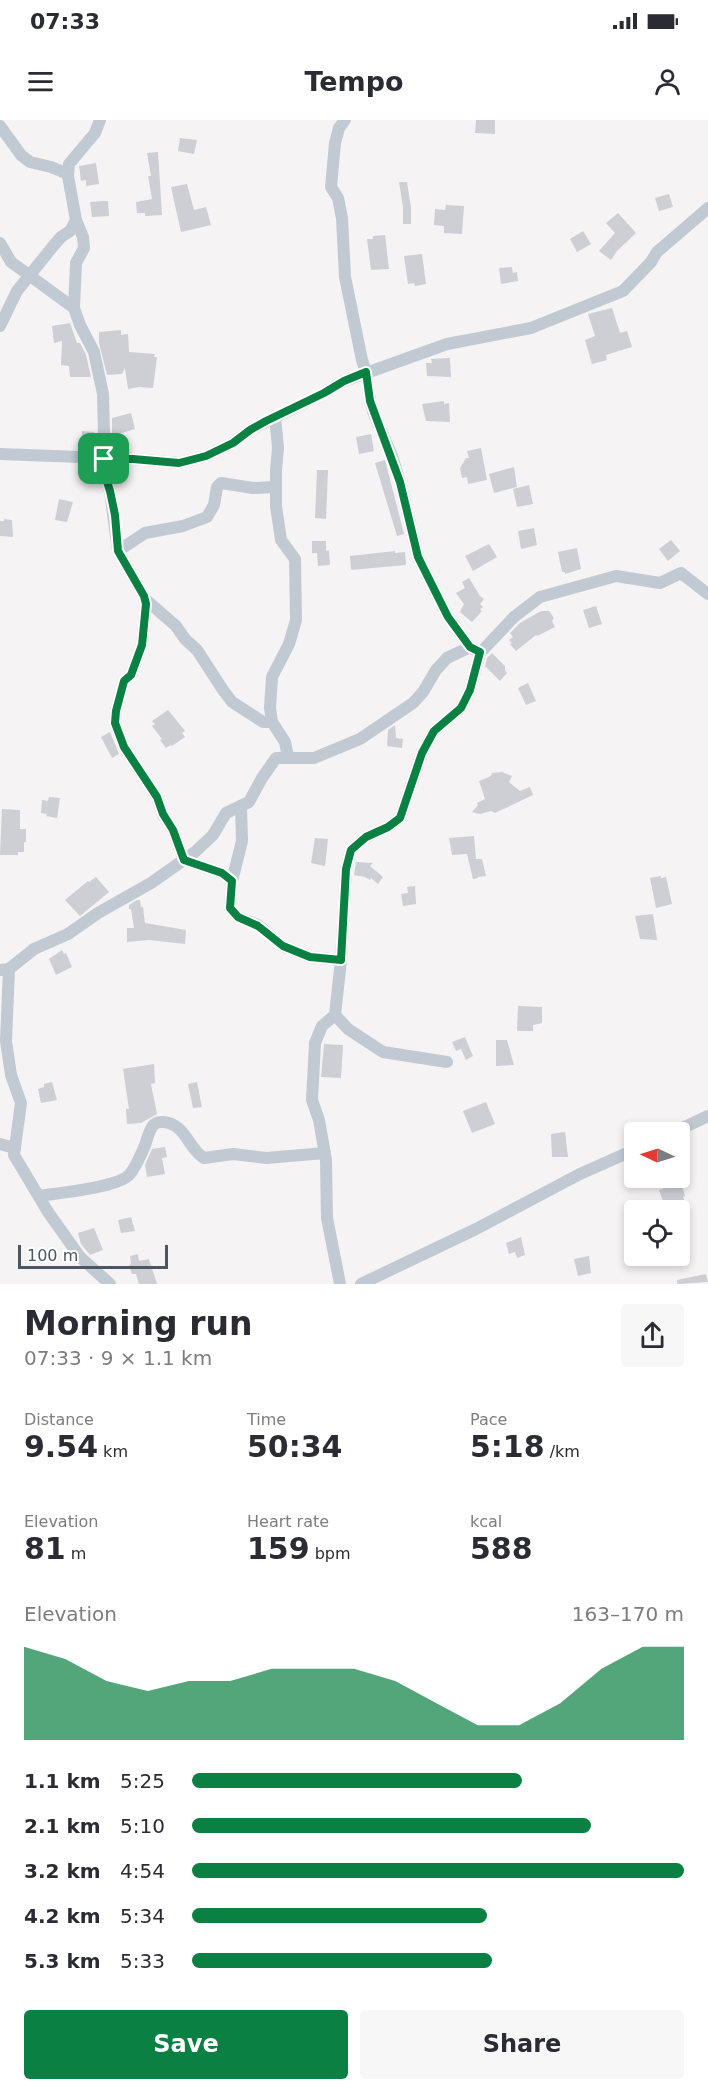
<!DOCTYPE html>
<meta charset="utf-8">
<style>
:root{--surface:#fff;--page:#f7f7f7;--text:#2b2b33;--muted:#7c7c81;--accent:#0b8043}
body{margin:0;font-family:"DejaVu Sans",sans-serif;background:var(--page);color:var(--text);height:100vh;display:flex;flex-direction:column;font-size:22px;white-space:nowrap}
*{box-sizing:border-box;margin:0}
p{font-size:20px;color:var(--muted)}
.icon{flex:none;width:33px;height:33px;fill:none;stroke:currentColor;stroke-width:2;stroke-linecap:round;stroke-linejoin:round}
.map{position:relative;height:1164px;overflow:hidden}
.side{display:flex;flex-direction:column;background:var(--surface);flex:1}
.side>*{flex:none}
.needle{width:39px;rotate:274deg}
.buttons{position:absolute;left:624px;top:1002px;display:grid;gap:12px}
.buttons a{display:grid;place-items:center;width:66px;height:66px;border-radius:6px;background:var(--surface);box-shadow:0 3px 9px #0003;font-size:30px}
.scale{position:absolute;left:18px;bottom:15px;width:150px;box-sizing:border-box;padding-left:6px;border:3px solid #4a5661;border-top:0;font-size:16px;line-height:21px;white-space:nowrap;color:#4a5661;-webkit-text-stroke:4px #fff;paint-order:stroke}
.pin{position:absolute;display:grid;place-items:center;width:51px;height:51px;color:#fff;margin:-26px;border-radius:12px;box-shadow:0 3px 9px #0006}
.round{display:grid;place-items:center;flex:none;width:63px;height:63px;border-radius:6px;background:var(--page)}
.summary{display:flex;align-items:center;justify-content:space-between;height:102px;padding:0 24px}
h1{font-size:33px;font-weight:700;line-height:45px}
.stats{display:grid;grid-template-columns:repeat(3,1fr);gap:9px;height:102px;padding:6px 24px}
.stats div{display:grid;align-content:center}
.stats b{font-size:30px;font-weight:700}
.stats small{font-size:16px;font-weight:400}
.stats p{font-size:16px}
.chart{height:168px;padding:12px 24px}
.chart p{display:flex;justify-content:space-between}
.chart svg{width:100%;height:108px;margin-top:6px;fill:var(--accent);opacity:.7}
.button{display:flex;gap:12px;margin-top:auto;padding:12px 24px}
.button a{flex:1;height:69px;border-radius:6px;background:var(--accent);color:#fff;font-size:24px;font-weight:700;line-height:69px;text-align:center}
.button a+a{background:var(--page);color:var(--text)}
ul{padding:0 24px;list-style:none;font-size:20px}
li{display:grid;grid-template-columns:96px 72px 1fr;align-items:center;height:45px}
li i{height:15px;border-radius:8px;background:var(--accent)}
.status{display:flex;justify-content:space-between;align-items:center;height:42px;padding:0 30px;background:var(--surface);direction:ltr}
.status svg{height:16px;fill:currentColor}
header{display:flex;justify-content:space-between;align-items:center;height:78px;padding:0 24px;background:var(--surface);font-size:27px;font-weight:700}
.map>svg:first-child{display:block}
</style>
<div class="status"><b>07:33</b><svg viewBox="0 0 49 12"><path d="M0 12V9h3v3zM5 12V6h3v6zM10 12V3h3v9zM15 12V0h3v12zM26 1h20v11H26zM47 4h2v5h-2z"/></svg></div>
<header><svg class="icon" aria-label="menu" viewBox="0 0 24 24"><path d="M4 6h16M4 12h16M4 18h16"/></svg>Tempo<svg class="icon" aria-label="person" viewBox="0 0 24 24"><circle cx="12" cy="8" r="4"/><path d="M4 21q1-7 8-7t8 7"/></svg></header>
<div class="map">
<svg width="708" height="1164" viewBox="0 0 708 1164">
<rect width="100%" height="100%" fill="#f5f3f3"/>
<!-- building -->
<g fill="#cdcfd5">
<polygon points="476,0 495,0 495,14 475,13"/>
<polygon points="180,18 197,20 194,34 178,31"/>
<polygon points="158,32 162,95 145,96 145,93 137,93 136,82 152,79 148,56 151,56 147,33"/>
<polygon points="96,43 99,64 86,66 86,60 81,61 79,46"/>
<polygon points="399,62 407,62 411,88 411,104 403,104 403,87"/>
<polygon points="187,64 194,90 206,87 211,105 181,112 171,67"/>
<polygon points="669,74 673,87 659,91 655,78"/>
<polygon points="102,81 108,81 109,96 92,97 90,82"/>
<polygon points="446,85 464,86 462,114 444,113 444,106 434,105 435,89 445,90"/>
<polygon points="618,93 636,113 617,131 611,140 599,131 615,113 606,103"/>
<polygon points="583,111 591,124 577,132 570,119"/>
<polygon points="385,115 389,149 371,150 367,119 373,119 373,116"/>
<polygon points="422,134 426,164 415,166 414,163 408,164 404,136"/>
<polygon points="512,147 513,153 517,152 518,161 501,164 499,148"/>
<polygon points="612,188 620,213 627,211 632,227 606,235 607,240 592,244 585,220 595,216 588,194"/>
<polygon points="70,203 77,223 80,223 86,235 91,257 70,257 69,246 61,245 62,221 54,223 52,206"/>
<polygon points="121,210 121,215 128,214 129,232 155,234 154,237 157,237 153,268 139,267 128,269 125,248 122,254 107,255 99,223 99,212"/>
<polygon points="450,238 451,257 427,256 426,243 432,243 431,239"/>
<polygon points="444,281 444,284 449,283 450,302 426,301 422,284"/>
<polygon points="131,293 135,309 112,316 112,298"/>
<polygon points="82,311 94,312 93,329 81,328"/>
<polygon points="371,314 374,331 359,334 356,317"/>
<polygon points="481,328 487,360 468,364 467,357 462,358 460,348 466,338 469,338 467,331"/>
<polygon points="385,340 404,414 397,416 375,343"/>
<polygon points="514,347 517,367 494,373 489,354"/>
<polygon points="317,350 328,350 326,399 315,398"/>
<polygon points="529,365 533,384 517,387 513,369"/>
<polygon points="59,379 73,382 67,402 55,400"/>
<polygon points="4,399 12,400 13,417 0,416 0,401 4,401"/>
<polygon points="534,408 537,425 521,429 518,411"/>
<polygon points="671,420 680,431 668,441 659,429"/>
<polygon points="312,421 326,421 326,431 329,430 330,445 318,446 317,433 312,433"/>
<polygon points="489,424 497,437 473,451 465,436"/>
<polygon points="577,428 581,449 565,454 565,452 562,452 558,432"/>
<polygon points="395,431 395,433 405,432 406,445 351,450 350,436"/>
<polygon points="469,458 480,476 484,479 480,484 483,487 480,489 482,491 472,502 460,492 464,484 456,473 465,468 462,462"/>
<polygon points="596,486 602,504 589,508 583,490"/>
<polygon points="541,491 549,491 554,498 552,501 555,507 537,516 536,515 516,531 510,524 512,523 509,520 513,517 510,513 520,503"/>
<polygon points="492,533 505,546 505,550 507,553 500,561 485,546 487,538"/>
<polygon points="528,563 536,581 526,585 518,568"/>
<polygon points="168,590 185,611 182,613 185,617 172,626 171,625 166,628 160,620 162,619 152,606 155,604 152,601"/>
<polygon points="395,605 396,618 403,619 402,628 387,626 388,610"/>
<polygon points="110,612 119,634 112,638 101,617"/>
<polygon points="502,652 512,656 509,662 520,671 530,667 533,675 495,693 491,691 480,694 472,692 478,685 477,683 485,679 479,661 491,656 492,653"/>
<polygon points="49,677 60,678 57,698 46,696 47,694 41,693 42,680 48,681"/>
<polygon points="2,689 20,690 20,709 26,709 26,722 24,722 24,732 18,732 18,735 0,735"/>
<polygon points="474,716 476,739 482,739 486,756 478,757 478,756 478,758 473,759 467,734 452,735 449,718"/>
<polygon points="315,718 328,719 325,746 311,743"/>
<polygon points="356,742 373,743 370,746 383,757 378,764 371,758 370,760 365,757 354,755"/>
<polygon points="661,756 661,758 666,757 672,784 656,788 650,758"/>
<polygon points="96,757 109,772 80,796 65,780 88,761 89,762"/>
<polygon points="415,766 416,784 403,786 401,774 408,773 407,767"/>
<polygon points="137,780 140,780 141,787 143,787 145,803 186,810 185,824 149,820 127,822 127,808 134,808 131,789 129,789 129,785"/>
<polygon points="653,794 657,820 640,819 635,796"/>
<polygon points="62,830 64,834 66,833 72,847 56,855 49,839"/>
<polygon points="518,886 542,887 542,903 533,905 533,911 517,911"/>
<polygon points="465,917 473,936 466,940 461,929 456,931 452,922"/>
<polygon points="496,920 507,920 514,945 496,946"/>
<polygon points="324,924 343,925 341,958 321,957"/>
<polygon points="154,944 155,963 151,964 157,994 141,1003 127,1004 126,989 129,989 123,949"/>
<polygon points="52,962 57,980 41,983 38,969 44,967 44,964"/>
<polygon points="197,962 202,987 193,988 188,964"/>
<polygon points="486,982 495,1004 472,1013 463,991"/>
<polygon points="565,1012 568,1037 552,1037 551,1014"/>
<polygon points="165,1027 167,1037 162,1038 165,1054 147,1057 145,1045 152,1029"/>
<polygon points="681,1062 685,1076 683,1077 684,1080 675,1082 676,1086 666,1089 659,1070"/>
<polygon points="131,1097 135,1111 121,1113 118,1100"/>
<polygon points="94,1108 103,1130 90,1135 81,1124 78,1113"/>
<polygon points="521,1117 525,1135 517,1138 515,1132 509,1134 506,1123"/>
<polygon points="138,1134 139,1141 149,1139 157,1164 139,1164 136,1154 132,1154 129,1146 131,1143 130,1136"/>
<polygon points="589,1136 591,1153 578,1156 574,1139"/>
<polygon points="706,1154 708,1162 677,1164 677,1160"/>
</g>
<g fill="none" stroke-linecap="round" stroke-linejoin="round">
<!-- street -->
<g stroke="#c1cad2" stroke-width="12">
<polyline points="345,0 339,8 335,23 331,67 338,78 342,98 345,157 362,240 366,252 370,281 374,294 392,336 400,362 418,437 448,497 470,527"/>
<polyline points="0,6 21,35 30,42 51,47 68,54"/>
<polyline points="0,123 11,142 74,188 80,205 94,232 103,274 105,355 110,371 118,431"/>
<polyline points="74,188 76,143 84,128 83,117 76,100 68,56 69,44 95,13 100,0"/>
<polyline points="0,206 17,171 54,125 61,117 70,111 76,100"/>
<polyline points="275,296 278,328 276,350 276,386 281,420 295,439 296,500 289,524 272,557 270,588 272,602 285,622 288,637"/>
<polyline points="0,334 133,339 179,343 206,336 233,323 250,310 324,273 344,261 447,224 531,208 623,171 651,142 657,132 708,88"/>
<polyline points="276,367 253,368 221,363 217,367 214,385 207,397 183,406 145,413 118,431 144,476 146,484 142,525 131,555 124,561 116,591 115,603 124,627 157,677 163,695 173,710 184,740 222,753 232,761 230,788 238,797 258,805 283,826 310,837 341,840"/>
<polyline points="145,479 176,506 185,519 197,530 223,570 232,582 263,602 272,602"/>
<polyline points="232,761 242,721 241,686"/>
<polyline points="9,849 6,921 11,955 21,983 14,1035 48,1092 80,1137 110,1164"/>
<polyline points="0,850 9,849 34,829 68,814 98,793 151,763 195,732 213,715 226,693 249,682 262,658 276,638 314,638 360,619 413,583 423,572 436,550 447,538 470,527 480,533"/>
<polyline points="335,895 348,909 383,932 447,942"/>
<polyline points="674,1012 708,996"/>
<polyline points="0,1024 15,1028"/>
<path d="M39,1076C59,1073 114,1068 128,1056C134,1051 145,1027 147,1019C151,1007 153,999 169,1003C186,1008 190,1030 204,1038L233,1034L266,1038L325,1033"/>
<polyline points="340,1164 327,1098 326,1040 319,1000 312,980 315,923 322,906 335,895 341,840 346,749 351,730 366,717 388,707 400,698 422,633 434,611 461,588 470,570 480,533 514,497 540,477 616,456 660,463 681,453 708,474"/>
<polyline points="361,1164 476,1109 580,1054 634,1030"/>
</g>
</g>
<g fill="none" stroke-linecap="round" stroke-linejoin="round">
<!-- route casing -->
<g stroke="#fff" stroke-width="12">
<polygon id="route" points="366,252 370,281 400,362 418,437 448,497 470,527 480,532 470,570 461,588 434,611 422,633 400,698 388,707 366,717 351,730 346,749 341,840 310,837 283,826 258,806 238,797 230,788 232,761 222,753 184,740 173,710 163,694 157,677 124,627 115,603 116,591 124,561 131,555 142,525 146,484 144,476 118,431 115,395 110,371 105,355 104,339 133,339 179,343 206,336 233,323 250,310 266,301 324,273 344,261"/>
</g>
<!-- route -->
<use href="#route" stroke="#0b8043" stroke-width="8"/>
</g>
</svg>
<div class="buttons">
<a><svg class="needle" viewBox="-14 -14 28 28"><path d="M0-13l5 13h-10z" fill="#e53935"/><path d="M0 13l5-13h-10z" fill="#7c7c81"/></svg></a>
<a><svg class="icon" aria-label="locate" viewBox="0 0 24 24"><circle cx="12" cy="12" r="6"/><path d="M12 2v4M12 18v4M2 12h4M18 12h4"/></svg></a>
</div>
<div class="scale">100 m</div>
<div class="pin" style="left:104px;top:339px;background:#1e9e55"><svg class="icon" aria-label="arrive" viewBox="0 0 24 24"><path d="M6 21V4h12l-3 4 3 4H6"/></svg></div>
</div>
<section class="side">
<div class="summary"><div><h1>Morning run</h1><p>07:33 · 9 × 1.1 km</p></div><a class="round"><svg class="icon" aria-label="share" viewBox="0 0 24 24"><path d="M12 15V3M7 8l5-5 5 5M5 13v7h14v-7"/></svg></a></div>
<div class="stats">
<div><p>Distance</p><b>9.54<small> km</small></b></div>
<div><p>Time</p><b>50:34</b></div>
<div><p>Pace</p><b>5:18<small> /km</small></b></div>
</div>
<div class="stats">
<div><p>Elevation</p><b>81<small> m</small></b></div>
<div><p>Heart rate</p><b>159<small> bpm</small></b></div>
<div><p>kcal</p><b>588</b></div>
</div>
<div class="chart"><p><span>Elevation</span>163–170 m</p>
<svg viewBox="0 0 160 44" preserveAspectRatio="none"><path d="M0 44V6L10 11L20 20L30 24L40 20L50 20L60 15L70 15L80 15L90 20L100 29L110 38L120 38L130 29L140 15L150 6L160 6V44z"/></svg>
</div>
<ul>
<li><b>1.1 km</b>5:25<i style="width:67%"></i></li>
<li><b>2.1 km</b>5:10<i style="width:81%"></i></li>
<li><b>3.2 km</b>4:54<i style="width:100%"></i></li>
<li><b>4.2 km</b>5:34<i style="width:60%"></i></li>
<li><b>5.3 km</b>5:33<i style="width:61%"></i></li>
</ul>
<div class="button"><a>Save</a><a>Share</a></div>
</section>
